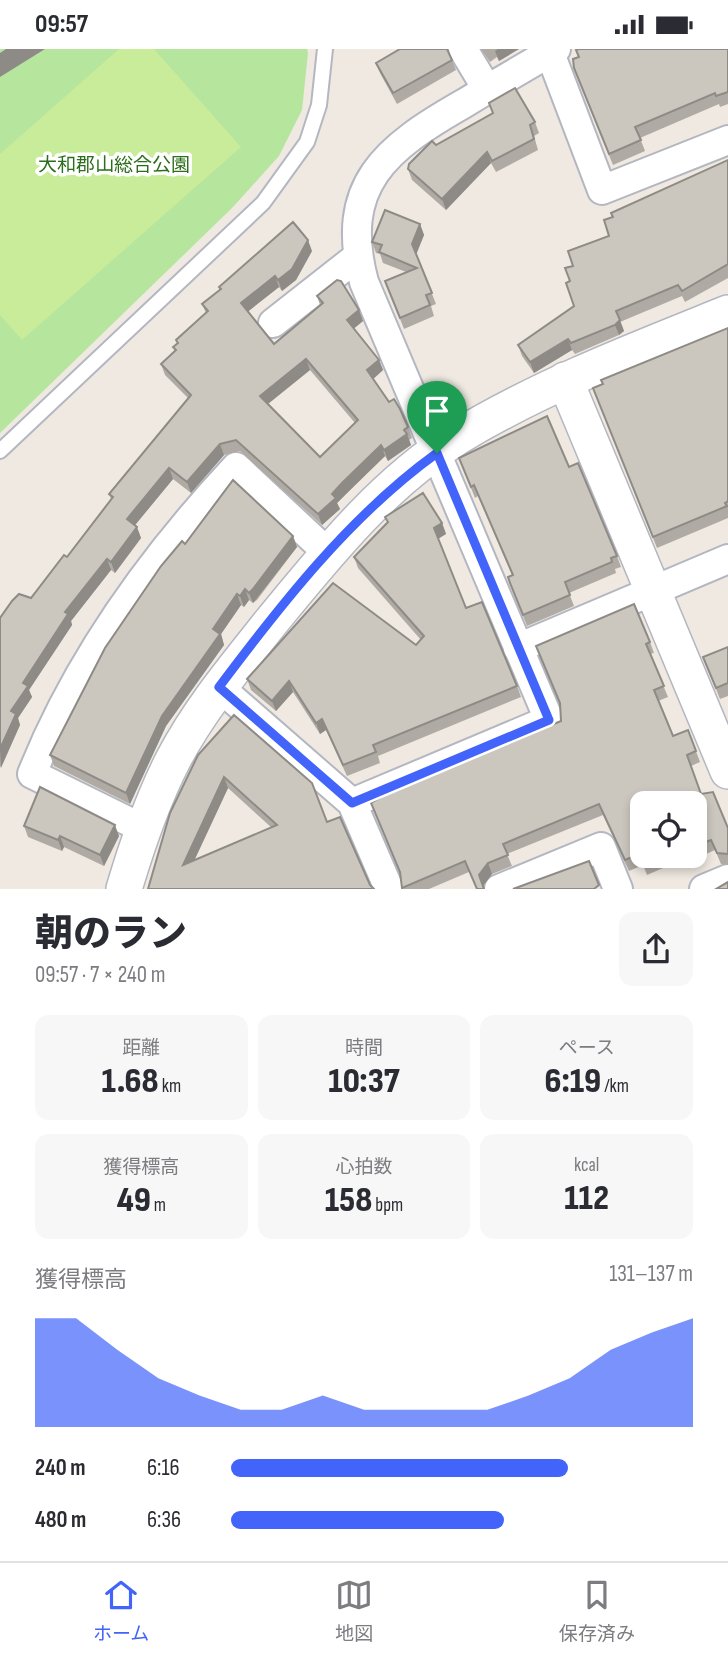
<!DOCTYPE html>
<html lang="ja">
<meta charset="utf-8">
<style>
:root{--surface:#fff;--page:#f7f7f7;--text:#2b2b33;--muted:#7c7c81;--line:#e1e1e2;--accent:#4264fb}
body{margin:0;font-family:"Sofia Sans Condensed","Noto Sans JP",sans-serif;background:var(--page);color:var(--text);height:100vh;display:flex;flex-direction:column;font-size:26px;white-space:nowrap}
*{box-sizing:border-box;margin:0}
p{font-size:23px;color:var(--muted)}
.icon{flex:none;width:38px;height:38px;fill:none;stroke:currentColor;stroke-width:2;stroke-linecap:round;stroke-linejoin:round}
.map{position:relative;height:840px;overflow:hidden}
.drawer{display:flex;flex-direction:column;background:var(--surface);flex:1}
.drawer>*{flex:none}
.fabs{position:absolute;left:630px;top:742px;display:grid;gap:14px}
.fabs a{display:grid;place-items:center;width:77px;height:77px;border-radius:14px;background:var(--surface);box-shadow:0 4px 10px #0003;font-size:35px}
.pin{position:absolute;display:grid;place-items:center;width:60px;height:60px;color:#fff;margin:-72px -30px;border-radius:50% 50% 50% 0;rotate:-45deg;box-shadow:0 0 7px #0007}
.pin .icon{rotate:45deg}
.round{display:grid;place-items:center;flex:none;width:74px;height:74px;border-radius:14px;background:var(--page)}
.head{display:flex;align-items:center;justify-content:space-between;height:119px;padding:0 35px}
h1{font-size:38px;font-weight:800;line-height:52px}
.metrics{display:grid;grid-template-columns:repeat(3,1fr);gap:10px;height:119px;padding:7px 35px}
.metrics div{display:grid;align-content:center;border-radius:14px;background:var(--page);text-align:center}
.metrics b{font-size:35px;font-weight:800}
.metrics small{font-size:19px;font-weight:400}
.metrics p{font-size:19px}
.chart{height:196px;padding:14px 35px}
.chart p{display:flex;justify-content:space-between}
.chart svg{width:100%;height:126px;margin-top:7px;fill:var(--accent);opacity:.7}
ul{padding:0 35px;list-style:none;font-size:23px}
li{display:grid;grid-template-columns:112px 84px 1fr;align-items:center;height:52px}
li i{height:18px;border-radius:9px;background:var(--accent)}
.status{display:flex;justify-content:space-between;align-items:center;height:49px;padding:0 35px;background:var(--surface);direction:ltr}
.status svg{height:19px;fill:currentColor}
.menu{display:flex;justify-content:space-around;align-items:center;height:98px;border-top:2px solid var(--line);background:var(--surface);font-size:19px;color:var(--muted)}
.menu a{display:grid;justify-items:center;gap:4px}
.menu .on{color:var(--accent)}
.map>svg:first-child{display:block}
</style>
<div class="status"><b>09:57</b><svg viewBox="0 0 49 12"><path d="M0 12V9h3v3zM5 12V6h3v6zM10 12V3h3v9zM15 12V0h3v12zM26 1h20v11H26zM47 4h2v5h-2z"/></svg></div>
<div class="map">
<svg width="728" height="840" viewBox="0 0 728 840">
<rect width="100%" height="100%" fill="#efe9e1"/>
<!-- green -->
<polygon fill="#b6e59e" points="0,0 307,0 308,4 302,61 279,107 232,159 0,384"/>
<!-- pitch -->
<polygon fill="#c9ec9a" points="119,0 154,0 241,98 22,291 0,266 0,105"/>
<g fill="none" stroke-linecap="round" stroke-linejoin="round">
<!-- service casing -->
<g stroke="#b4b7c1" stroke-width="18">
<polyline id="service" points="0,402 263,154 307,93 319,56 325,0"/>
</g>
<!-- minor casing -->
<g stroke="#b4b7c1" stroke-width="32">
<g id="minor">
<polyline points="463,0 487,40"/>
<polyline points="550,4 602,141 728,91"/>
<polyline points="273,274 357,208"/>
<polyline points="518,599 728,510"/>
<polyline points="219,638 352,754 389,840"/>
<path d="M352,754L549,671L364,233C338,136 386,99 463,55C494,36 525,18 556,0"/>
<path d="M144,780L32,725C77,612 153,507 236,418L329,505"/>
<polyline points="499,840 601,798 618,840"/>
<polyline points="704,840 728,830"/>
</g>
</g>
<!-- tertiary casing -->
<g stroke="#b4b7c1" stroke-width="38">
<g id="tertiary">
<polyline points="565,331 728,722"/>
<path d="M124,840C137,796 152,752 173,711C199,661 236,617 271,573C326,506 384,433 459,387C544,336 636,301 728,264"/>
</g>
</g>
<!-- service -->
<use href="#service" stroke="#fff" stroke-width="14"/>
<!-- minor -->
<use href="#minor" stroke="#fff" stroke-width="28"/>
<!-- tertiary -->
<use href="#tertiary" stroke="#fff" stroke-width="35"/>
</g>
<!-- wall -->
<g fill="#afaba4" fill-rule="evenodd">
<polygon points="481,0 519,0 499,12 497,8 490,13"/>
<polygon points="728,0 728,55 720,58 719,55 640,89 645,102 613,116 578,30 578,8"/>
<polygon points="452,11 456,21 397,55 380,24 376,14"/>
<polygon points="535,73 539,84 534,87 538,101 496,123 491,114 446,161 412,131 408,120 436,96"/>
<polygon points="728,111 728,229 685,253 682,247 620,273 624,282 619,286 575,305 572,301 534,324 522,307 518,296 574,257 570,232 573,217 609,187 612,168"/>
<polygon points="420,175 424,186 416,205 436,255 431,257 434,267 404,280 385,232 406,223 383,214 380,205 376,204 372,193"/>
<path d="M312,202L296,231L282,242L279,238L248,262L274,295L320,256L317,247L359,261L363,272L354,279L379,311L383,321L373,330L408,378L412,389L409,391L411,396L388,412L385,407L346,445L337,454L340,460L322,476L240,402L224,406L191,444L173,430L135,476L141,489L115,524L111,521L71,572L72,576L29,641L32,648L18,669L20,676L0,719V569L31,549L67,508L111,450L109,445L188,349L165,326L161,315L175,302L173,298L177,294L176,291L206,264L202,255L220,241L219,238ZM310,321L355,374L320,408L268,355Z"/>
<polygon points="728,279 728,469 657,499 593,339"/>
<polygon points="459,409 569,418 617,507 621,518 615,520 616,524 569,544 574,557 527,577 510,534 512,526 478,447 475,449"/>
<polygon points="385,468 442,474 446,485 438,489 466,559 517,637 521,648 378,707 380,714 347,727 326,681 320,685 293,643 276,662 251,641 247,630 416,596 421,591 358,519 354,508 388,474"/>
<polygon points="293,487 297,498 257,551 253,554 249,551 244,558 241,556 221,585 224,596 166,677 130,755 54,717 50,706 185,495"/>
<path d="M650,593L654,604L650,605L668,648L658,652L673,687L688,681L700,713L691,717L701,745L728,779V816L721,815L715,801L688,813L686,809L647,826L643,816L629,822L603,766L507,805L512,817L492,825L483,837L469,823L429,840H402L401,825L371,754L561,672L560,655L536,597ZM695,754V807H642Z"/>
<polygon points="728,598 728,647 720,650 703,608"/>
<path d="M198,706L327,773L370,836L148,840ZM228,739L272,779L194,812Z"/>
<polygon points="24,777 119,787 104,817 64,798 62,802 28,788"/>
</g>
<!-- shaded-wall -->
<g fill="#8e8b86">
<polygon points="6,0 45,0 0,28 0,4"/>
<polygon points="498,0 519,0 499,12 495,2"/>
<polygon points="487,103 491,114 446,161 442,150"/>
<polygon points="420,175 424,186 416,206 412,195"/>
<polygon points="308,191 312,202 296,231 282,242 278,231"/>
<polygon points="275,227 279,238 245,265 241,254"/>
<polygon points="359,261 363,272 351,282 347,271"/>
<polygon points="620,271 624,282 619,286 615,276"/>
<polygon points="568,290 572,301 534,324 530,313"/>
<polygon points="306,310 310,321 264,358 260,347"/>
<polygon points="379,311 383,321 371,332 367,321"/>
<polygon points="407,385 411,396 388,412 384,401"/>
<polygon points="220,395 224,406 191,444 187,433"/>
<polygon points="381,396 385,407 346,445 337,454 340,460 322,476 318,465 332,445"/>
<polygon points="169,419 173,430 131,481 127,470"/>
<polygon points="442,474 446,485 438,490 434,479"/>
<polygon points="137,478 141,489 115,524 111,513"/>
<polygon points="293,487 297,498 253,554 249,544"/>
<polygon points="107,510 111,521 71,572 72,576 29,641 32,648 18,669 20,676 1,719 0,700 11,662 23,634 65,563"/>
<polygon points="245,540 249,551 244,558 240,547"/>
<polygon points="237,545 241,556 221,585 224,596 166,677 130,755 126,744 162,667 213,580"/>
<polygon points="289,632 293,643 276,662 272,652"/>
<polygon points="322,670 326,681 320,685 316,674"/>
<polygon points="224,728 228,739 187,827 183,816"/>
<polygon points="115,776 119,787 104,817 100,806"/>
<polygon points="60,787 64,798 62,802 58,791"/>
<polygon points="488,814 492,825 483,837 479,826"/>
</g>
<!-- building -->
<g fill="#cbc7bf" stroke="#8e8b86" stroke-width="2" fill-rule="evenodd">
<polygon points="400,0 447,0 452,11 393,44 376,14"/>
<polygon points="579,0 728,0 728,43 716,47 715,44 635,78 641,91 609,105 574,19 573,10 579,8 576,1"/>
<polygon points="515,39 535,73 530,76 534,90 492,112 487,103 442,150 408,120 409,115 432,92 436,96 493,64 489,54"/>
<polygon points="728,111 728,215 682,242 678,236 616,262 620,271 615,276 571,294 568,290 530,313 518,296 574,257 566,234 570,232 565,219 573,217 568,202 609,187 604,171 613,168 611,164"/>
<polygon points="385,161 420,175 412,195 432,244 426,246 430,256 400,269 385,232 417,219 379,203 382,196 372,193"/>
<path d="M293,173L308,191L292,220L278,231L275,227L241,254L274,295L323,254L317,247L337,231L341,232L359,261L347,271L379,311L367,321L389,353L394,350L400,360L408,378L404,381L407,385L384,401L381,396L342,434L332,445L336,449L318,465L236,391L220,395L187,433L169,419L127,470L137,478L111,513L107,510L65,563L68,565L23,634L28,637L11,662L16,665L0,700V569L12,552L19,545L31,549L64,506L67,508L113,448L109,445L191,346L161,315L176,301L173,298L178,294L176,291L208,262L202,255L221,240L219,238ZM306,310L358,371L320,408L260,347Z"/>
<polygon points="728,279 728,452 725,454 727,457 653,488 593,339 603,335 601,331"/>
<polygon points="547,367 569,418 578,414 617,507 611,509 612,513 565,533 570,546 523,566 510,534 508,528 513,526 474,436 471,438 459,409"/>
<polygon points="233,431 293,487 253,540 249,544 245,540 240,547 237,545 213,580 220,585 162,667 126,744 50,706 105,599 161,517 182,492 185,495"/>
<polygon points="423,444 442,474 434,479 466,559 482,553 517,637 373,696 376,703 343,716 322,670 316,674 289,632 272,652 247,630 333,534 416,596 424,587 354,508 388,473 385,468"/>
<polygon points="634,555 650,593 646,595 664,637 654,641 673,687 688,681 696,702 687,706 701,745 713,743 728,779 728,805 717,804 711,791 695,797 695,754 642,754 642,807 662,807 643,815 639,805 625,811 599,755 503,795 508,806 488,814 479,826 484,840 477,840 465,812 402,839 400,823 371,754 388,744 561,672 560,654 536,597"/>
<polygon points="728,598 728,634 716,639 703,608"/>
<path d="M234,666L312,734L327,773L340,768L370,836L374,840H148L170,764L198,706ZM224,728L277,776L183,816Z"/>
<polygon points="40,738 115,776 100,806 60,787 58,791 24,777"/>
<polygon points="589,812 599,836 594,840 513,840"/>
<polygon points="728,833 728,840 716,840"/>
</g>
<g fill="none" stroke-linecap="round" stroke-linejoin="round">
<!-- route casing -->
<g stroke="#fff" stroke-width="14">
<path id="route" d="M437,404L549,671L352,754L219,638C282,554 351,466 437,404Z"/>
</g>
<!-- route -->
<use href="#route" stroke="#4264fb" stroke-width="9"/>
</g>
<g text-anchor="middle" stroke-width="7" stroke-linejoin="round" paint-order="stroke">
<!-- park labels -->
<g font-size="19" fill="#2c6e1b" stroke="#fff">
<text x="114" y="122">大和郡山総合公園</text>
</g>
</g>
</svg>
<div class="fabs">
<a><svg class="icon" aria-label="locate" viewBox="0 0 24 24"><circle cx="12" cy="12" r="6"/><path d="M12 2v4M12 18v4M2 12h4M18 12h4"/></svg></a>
</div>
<div class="pin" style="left:437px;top:404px;background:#1e9e55"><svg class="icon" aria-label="arrive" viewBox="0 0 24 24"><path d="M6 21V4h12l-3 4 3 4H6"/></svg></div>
</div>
<section class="drawer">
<div class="head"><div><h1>朝のラン</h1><p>09:57 · 7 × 240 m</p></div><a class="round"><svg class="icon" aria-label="share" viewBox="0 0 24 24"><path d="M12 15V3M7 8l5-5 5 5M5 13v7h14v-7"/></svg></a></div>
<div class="metrics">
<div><p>距離</p><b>1.68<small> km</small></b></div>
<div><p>時間</p><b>10:37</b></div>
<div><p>ペース</p><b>6:19<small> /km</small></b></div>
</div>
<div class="metrics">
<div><p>獲得標高</p><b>49<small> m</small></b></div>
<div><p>心拍数</p><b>158<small> bpm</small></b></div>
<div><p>kcal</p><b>112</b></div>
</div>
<div class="chart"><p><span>獲得標高</span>131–137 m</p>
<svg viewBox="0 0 160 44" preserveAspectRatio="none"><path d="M0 44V6L10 6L20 17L30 27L40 33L50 38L60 38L70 33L80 38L90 38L100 38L110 38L120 33L130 27L140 17L150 11L160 6V44z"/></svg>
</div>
<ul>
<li><b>240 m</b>6:16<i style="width:73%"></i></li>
<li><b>480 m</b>6:36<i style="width:59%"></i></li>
</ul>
</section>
<nav class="menu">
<a class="on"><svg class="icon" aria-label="home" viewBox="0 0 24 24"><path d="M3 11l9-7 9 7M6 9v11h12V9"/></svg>ホーム</a>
<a><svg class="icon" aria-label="map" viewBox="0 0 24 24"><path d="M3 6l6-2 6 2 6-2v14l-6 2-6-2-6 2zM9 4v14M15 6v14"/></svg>地図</a>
<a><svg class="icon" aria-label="saved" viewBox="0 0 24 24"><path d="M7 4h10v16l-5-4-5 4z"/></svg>保存済み</a>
</nav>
